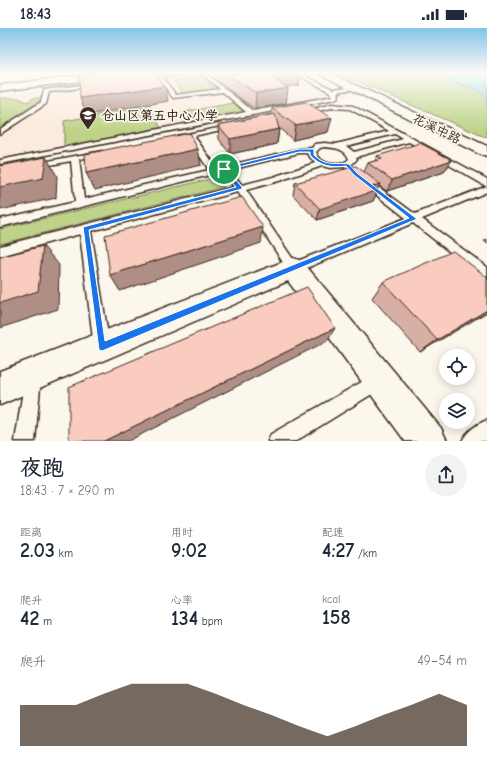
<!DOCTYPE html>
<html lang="zh">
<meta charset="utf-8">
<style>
:root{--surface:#fff;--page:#f2f2f3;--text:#1f2937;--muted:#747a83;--accent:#3b2a1e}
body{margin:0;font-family:"Comic Neue","LXGW WenKai TC",sans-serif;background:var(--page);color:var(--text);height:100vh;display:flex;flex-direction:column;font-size:15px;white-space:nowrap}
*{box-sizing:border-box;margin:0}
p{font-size:13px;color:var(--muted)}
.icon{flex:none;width:22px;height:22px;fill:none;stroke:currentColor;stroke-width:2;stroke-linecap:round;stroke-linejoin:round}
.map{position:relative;height:413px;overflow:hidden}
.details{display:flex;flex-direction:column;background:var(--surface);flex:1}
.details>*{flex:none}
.buttons{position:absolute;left:439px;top:321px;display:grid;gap:8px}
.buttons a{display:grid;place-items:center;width:36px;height:36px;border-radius:50%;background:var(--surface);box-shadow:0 2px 10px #0003;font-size:20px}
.pin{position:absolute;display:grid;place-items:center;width:34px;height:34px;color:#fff;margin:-17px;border:2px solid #fff;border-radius:50%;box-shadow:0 1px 4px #0007}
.round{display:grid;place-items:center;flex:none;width:42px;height:42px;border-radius:21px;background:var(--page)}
.summary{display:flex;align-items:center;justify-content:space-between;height:68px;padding:0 20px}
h1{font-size:22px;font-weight:700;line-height:30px}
.stats{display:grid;grid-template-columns:repeat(3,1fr);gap:6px;height:68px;padding:4px 20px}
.stats div{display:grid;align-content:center}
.stats b{font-size:20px;font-weight:700}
.stats small{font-size:11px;font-weight:400}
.stats p{font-size:11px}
.chart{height:112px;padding:8px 20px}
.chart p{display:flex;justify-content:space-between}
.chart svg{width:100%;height:72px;margin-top:4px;fill:var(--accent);opacity:.7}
.status{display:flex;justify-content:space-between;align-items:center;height:28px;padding:0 20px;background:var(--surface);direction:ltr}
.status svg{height:11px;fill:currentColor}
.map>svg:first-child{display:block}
</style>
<div class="status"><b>18:43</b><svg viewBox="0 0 49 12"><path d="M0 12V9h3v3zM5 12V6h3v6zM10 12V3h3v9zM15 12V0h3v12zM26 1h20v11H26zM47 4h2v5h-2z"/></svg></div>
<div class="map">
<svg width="487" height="413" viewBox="0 0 487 413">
<rect width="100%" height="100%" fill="#fbf7ec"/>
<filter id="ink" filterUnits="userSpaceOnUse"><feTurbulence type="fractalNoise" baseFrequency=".025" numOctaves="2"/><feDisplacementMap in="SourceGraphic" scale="8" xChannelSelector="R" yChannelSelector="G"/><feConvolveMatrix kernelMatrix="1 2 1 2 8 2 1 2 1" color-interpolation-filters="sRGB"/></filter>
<g filter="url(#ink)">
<!-- built -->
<polygon fill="#fbeade" points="175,45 303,45 352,68 0,137 0,67"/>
<!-- green -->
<g fill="#bed389" stroke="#7c7e54">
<polygon points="338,45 487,45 487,110"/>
<polygon points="202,49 215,61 183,66 173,53"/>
<polygon points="0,70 18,70 27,74 34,70 44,70 0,100"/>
<polygon points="234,75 244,84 191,94 183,84"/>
<polygon points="149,78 161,100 64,119 64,93"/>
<polygon points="218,149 224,159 0,216 0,201"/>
</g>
<!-- water -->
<polygon fill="#8bdde2" stroke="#6b9594" points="408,45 487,45 487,71 484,69 484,66 474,60 447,53 448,49 427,46 418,48"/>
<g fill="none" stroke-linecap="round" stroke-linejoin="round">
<!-- lane casing -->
<g stroke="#3b2a1e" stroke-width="3">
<g id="lane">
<polygon points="185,45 196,45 163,50 176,67 220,61 201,45 205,45 253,83 333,68 330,64 294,45 299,45 333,61 355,58 358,60 337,64 339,66 337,70 335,71 0,136 0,132 246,84 223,64 173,70 158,49"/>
<polygon points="94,55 96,56 96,58 49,64 46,76 0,106 0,101 41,74 44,62"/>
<path d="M332,76L353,78L487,151V158L484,157L409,114L356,129L357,131L351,137L358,144L415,186L487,158V164L422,191L487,239V251L483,250L413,195L297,244L293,245L289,244L238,164L91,203L110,319L107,324L102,327L97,324L94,319L80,206L0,228V218L234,159L222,144L0,199V191L75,174L71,133L35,140L31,138L32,136L102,123V127L79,131L84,171L209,142L188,110L173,112L172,110L176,108L234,97V99L194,108L217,140L299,121L312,120L315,116L324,115L336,116L389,103L350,81L332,80L304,86L301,84ZM395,106L403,111L354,124L346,118ZM324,119C334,120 345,120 349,131C340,140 320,137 316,124L320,120ZM299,125H308L310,129L315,135L273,149L242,157L230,142ZM322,138L330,140L345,139L352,148L406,190L295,234L246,162L279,153Z"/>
<polygon points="33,341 39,343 41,349 35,413 15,413 25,349 27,343"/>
<polygon points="379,344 385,346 387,352 385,358 296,413 268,413 271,406"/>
<path d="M487,392V413H462C467,403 477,396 487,392Z"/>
</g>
</g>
<!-- street casing -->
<g stroke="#3b2a1e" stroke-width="3">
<polygon id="street" points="293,230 302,233 441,400 447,413 405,413 288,253 0,377 0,343"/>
</g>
<!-- secondary casing -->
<g stroke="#3b2a1e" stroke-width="3">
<g id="secondary">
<polygon points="103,45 129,45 124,48 0,63 0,57"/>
<polygon points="318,45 330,45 487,118 487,129 481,127"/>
</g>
</g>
<!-- path -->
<polyline stroke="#3b2a1e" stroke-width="1" stroke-dasharray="0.5 1.5" stroke-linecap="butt" points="360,46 372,45"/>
<!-- lane -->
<use href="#lane" fill="#fbf7ec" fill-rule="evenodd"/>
<!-- street -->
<use href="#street" fill="#fbf7ec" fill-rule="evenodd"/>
<!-- secondary -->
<use href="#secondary" fill="#fbf7ec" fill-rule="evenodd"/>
</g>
<!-- wall -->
<g fill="#d7afa4" stroke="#3b2a1e">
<polygon points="206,45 300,45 299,57 287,59 288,60 286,75 255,81"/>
<polygon points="272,80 328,104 293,112 279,100 277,116 230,126 219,111 218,97 272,86"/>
<polygon points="377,128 452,132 444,144 387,163 379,158 377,161 378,162 373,173 317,192 293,167 295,155 364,144 368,135 375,133"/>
<polygon points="487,211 487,215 484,213"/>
<polygon points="487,249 487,284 420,324 372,270 383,254"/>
</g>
<!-- shaded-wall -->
<g fill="#af8e86" stroke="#3b2a1e">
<polygon points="79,45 149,45 84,56"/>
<polygon points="286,45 300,45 299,57 267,62 268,47"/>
<polygon points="165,58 168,73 87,87 80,70"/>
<polygon points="288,60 286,75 255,81 256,65"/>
<polygon points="332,90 328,104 293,112 295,97"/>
<polygon points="279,101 277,116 230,126 230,111"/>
<polygon points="198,121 201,137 95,162 86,145"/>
<polygon points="46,129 57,148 56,170 0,182 0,159"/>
<polygon points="452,132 444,144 387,163 392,152"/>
<polygon points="380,156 377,162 378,162 373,173 317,192 320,181 373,158"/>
<polygon points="263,199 261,215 120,263 110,247"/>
<polygon points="43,218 59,237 58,281 0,300 0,275"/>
<polygon points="487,282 487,284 420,324 437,312"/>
<polygon points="335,300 327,313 128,413 104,413"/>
</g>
<!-- building -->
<g fill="#facbbf" stroke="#3b2a1e">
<polygon points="98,45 155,45 165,58 80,70 79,47"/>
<polygon points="225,45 286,45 268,47 288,60 256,65"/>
<polygon points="306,74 332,90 295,97 272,80"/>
<polygon points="275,86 279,101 230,111 218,97"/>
<polygon points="189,105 198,121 86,145 85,126"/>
<polygon points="420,115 452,132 392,152 368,135 382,131 377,128"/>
<polygon points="46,129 43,150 0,159 0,138"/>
<polygon points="356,138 380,156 373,158 378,162 320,181 295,155"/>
<polygon points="242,169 263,199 110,247 105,207"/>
<polygon points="43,218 38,263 0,275 0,229"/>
<polygon points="453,223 487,249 487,282 437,312 383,254"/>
<polygon points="307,259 335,300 104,413 69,413 69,359"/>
</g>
</g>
<!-- sky -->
<linearGradient id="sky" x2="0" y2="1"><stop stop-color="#83c4e6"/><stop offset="0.44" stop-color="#fdfbf6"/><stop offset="1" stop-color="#fdfbf6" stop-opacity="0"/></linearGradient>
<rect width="487" height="102" fill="url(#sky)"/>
<!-- route -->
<path fill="#1a73e8" stroke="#fff" fill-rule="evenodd" d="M299,121H314V127C327,139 334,134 349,136L357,145L417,191L102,323L99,322L83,199L236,159L222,142V140ZM299,124H310V127C320,138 331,140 346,138L354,147L409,190L105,313L89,202L242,161V159L227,142Z"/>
<!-- icons -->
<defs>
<g id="school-pin" transform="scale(0.9)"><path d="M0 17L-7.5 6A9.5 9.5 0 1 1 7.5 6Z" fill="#3b2a1e" stroke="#fbf7ec"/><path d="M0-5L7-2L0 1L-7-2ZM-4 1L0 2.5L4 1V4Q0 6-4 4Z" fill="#fff"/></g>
</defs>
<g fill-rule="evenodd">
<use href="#school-pin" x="88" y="87"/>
</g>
<g text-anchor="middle" stroke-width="3.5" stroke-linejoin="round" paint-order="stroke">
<!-- far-poi labels -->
<g font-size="13" font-weight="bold" fill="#3b2a1e" stroke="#fbf7ec" text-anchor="start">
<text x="101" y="92">仓山区第五中心小学</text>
</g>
<!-- far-street labels -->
<g font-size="13" fill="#3b2a1e" stroke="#fbf7ec">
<text transform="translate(437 100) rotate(26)" y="5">花溪中路</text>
</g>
</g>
</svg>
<div class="buttons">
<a><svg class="icon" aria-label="locate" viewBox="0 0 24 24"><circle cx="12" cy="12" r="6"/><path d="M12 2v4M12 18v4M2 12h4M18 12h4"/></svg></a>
<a><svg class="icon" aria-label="layers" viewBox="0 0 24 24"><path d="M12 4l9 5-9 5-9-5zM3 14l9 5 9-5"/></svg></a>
</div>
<div class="pin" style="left:224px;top:141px;background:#1e9e55"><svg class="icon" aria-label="arrive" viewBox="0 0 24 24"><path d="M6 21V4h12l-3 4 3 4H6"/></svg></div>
</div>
<section class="details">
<div class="summary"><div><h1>夜跑</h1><p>18:43 · 7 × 290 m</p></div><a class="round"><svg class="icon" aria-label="share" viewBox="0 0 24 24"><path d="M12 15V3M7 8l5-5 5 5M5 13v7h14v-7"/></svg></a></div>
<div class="stats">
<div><p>距离</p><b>2.03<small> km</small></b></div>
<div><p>用时</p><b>9:02</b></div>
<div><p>配速</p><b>4:27<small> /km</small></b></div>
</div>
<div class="stats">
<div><p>爬升</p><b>42<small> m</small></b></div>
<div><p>心率</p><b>134<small> bpm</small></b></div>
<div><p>kcal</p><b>158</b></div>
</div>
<div class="chart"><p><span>爬升</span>49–54 m</p>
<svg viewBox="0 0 160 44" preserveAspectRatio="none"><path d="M0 44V19L10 19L20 19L30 12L40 6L50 6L60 6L70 12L80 19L90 25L100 32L110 38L120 32L130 25L140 19L150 12L160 19V44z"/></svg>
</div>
</section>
